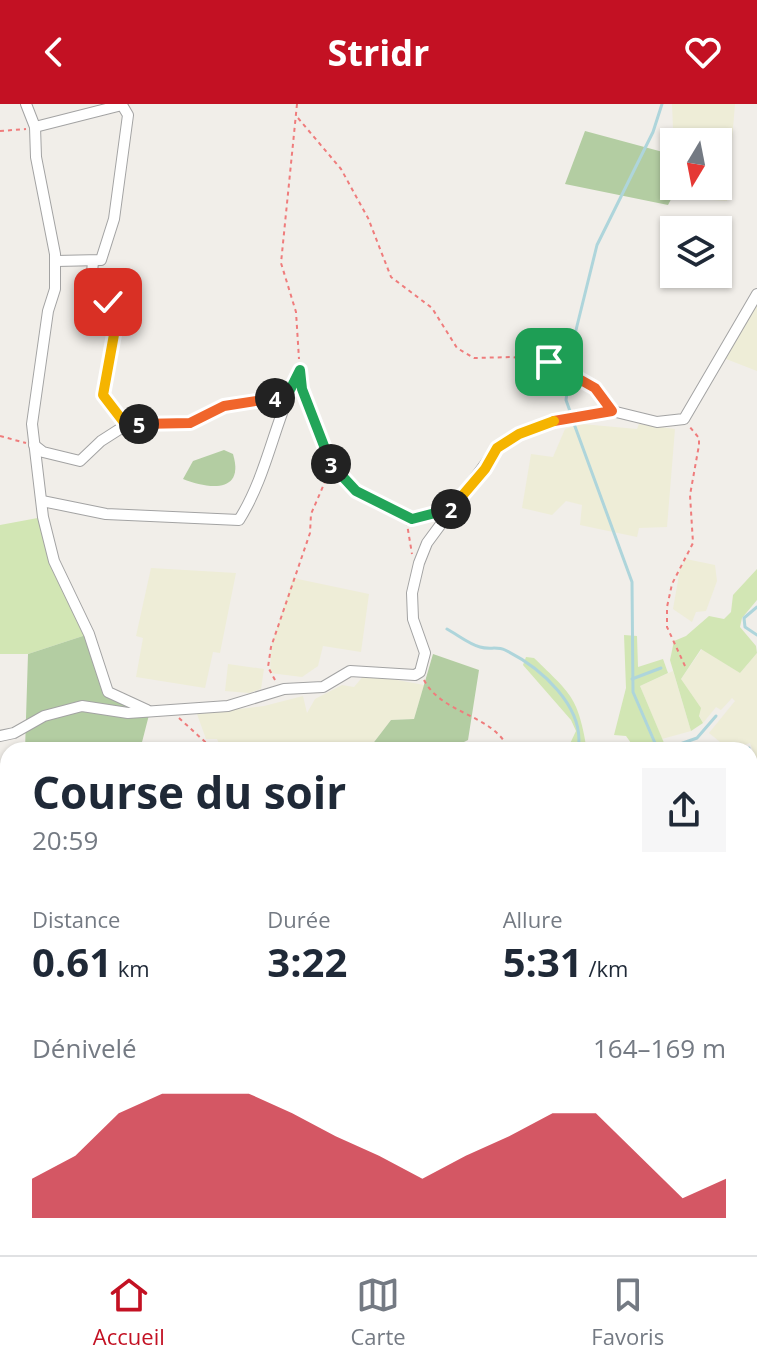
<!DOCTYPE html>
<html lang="fr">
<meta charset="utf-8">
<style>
:root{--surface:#fff;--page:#f6f6f7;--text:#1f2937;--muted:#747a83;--line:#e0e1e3;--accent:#c31123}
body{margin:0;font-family:"Open Sans",sans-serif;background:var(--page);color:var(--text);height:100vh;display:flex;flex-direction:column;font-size:30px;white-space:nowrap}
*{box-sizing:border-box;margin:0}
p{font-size:26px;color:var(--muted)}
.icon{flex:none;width:44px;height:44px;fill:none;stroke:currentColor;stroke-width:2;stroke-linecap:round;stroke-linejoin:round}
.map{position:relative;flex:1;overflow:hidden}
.details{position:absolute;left:0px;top:638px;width:758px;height:514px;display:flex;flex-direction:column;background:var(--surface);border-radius:24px 24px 0 0;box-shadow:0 2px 6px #0004}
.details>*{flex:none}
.needle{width:52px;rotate:190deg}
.tools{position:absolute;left:660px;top:24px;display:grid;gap:16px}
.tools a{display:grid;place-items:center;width:72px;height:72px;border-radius:0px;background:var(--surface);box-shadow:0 2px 6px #0004;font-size:40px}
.pin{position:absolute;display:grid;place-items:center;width:68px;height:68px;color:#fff;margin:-34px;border-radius:16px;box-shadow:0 4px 12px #0006}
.km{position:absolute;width:40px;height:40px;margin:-20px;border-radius:50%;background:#222;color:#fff;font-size:22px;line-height:40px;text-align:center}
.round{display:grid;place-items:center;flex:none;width:84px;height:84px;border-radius:0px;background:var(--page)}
.overview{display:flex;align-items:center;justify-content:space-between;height:136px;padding:0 32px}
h1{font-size:44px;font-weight:700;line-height:60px}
.stats{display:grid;grid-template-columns:repeat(3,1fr);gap:12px;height:136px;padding:8px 32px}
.stats div{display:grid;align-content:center}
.stats b{font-size:40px;font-weight:700}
.stats small{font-size:22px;font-weight:400}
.stats p{font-size:22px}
.chart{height:224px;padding:16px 32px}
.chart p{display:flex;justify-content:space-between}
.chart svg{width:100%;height:144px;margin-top:8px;fill:var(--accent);opacity:.7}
header{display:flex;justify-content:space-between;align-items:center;height:104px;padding:0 32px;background:var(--accent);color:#fff;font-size:36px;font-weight:700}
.tab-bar{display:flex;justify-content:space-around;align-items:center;height:112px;border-top:2px solid var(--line);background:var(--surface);font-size:22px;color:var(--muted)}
.tab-bar a{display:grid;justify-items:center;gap:4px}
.tab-bar .on{color:var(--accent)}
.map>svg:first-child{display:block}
</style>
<header><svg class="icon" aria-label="back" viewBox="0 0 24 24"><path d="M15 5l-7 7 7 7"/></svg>Stridr<svg class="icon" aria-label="heart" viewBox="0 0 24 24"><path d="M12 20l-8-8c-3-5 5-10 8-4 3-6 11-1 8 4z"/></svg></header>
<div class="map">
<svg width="757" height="1151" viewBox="0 0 757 1151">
<rect width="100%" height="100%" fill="#f1eee9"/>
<!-- farmland -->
<g fill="#eeedd7">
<polygon points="672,0 735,0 727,97 682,94 683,82 718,82 718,38 674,38 674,49"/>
<polygon points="757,193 757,267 721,253"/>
<polygon points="582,320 637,325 639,320 675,325 667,423 639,424 637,433 580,421 582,401 566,397 552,411 522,404 531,350 553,353 565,325"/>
<polygon points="686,455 715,461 717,477 706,507 696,508 692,518 673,505 680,465"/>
<polygon points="151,464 236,469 220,549 213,548 205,584 136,573 143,534 136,532"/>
<polygon points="293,474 369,490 361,548 323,542 318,562 302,573 270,569 271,543"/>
<polygon points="702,545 740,569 757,549 757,715 752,724 750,648 753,647 750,639 730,646 709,629 735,597 732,594 721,606 716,603 703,619 681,575"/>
<polygon points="228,560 264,565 261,585 249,589 225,587"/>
<polygon points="673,567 691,627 662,635 640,582"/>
<polygon points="365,570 424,581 414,615 391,616 368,646 354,641 351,646 222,646 217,635 206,635 197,610 264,602 303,592 307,609 315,595 342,581 354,583"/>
<polygon points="750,822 757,823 757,936 750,938"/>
<polygon points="8,997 8,1124 0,1127 0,999"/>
<polygon points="750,1087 757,1088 757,1151 733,1151 732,1144 750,1144"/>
<polygon points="434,1144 554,1144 566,1148 564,1151 432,1151"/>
</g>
<!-- grass -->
<g fill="#d2e6b4">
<polygon points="43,413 54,457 89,530 28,550 0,550 0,421"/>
<polygon points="757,465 757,496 742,514 740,523 756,542 757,549 740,569 701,545 681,575 701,604 699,612 703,619 691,627 670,556 674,537 686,532 709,512 724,515 731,508 733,491"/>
<polygon points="624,531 637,532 638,563 663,555 668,569 640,582 667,646 636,646 626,632 614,631 626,584"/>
<path d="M526,553L534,554C572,591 578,593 587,646H567L576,627L571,616L523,561Z"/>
</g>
<!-- forest -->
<g fill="#b3cda2">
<polygon points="585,27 674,51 674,82 678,82 668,101 565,80"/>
<path d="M224,346L233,350C245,390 208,385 183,375L193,357Z"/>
<polygon points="89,530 108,588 150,607 140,646 25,646 28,550"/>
<polygon points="433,550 479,566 468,636 448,646 368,646 391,616 414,615"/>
<polygon points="568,1144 686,1144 686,1151 564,1151"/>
</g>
<!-- water -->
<polygon fill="#aed5db" points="8,1133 8,1144 408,1144 394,1151 0,1151 0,1135"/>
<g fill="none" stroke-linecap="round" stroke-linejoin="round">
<!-- stream -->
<g stroke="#aed5db" stroke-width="3">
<polyline points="571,310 566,296 576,226 597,141 653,28 662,0"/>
<polyline points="573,317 632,478 633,588 658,646"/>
<polyline points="757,503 744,514 745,523 757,531"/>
<path d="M447,525C458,531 469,540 480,543C489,546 497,542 505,546C540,563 586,603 578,646"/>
<polyline points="632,575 661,564"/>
<polyline points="677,646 680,640 697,634 716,612"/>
<polyline points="745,646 749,644"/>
<polyline points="0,748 8,752"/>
<polyline points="750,811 757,814"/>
<polyline points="0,842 8,848"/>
<polyline points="0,927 8,929"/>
<polyline points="7,954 8,954"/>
<polyline points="750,954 757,953"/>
<polyline points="750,958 757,968"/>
<polyline points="0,995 8,994"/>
<polyline points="0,1135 8,1136"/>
</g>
<!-- minor casing -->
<g stroke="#a3a3a3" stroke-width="12">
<g id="minor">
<polyline points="26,0 35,23 36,53 55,150 55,185 48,207 32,320 43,413 54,457 89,530 108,588 147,606"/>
<polyline points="35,23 122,1 128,11 114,115 101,156 56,157"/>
<polyline points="93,158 91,179 117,214 103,291 126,321"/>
<polyline points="34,341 43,348 80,357 101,337 126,321 190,319 224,302 288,290"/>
<path d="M42,397L106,410L239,416C268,370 275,314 300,266"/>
<polyline points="0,632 14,629 44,612 82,602 128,609 228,602 284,585 323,583 350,567 415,571 420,568 425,549 413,515 412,489 419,459 427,439 497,344 519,330 567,313 612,307 657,318 684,315 757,190"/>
</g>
</g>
<!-- path -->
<g stroke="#ef7c7c" stroke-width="2" stroke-dasharray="4 4" stroke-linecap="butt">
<polyline points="297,0 281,159 296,208 299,255"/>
<polyline points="298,14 341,65 368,114 391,173 432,204 457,244 474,254 512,253 549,258 595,284 605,299"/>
<polyline points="0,27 26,25"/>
<polyline points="303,285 332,363 356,387 400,410 407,420 412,450"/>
<polyline points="0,332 26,339"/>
<polyline points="401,411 412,415 437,410"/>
<polyline points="685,562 667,523 667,503 672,480 693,439 690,391 699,341 699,334 689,322"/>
<polyline points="275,576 268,563 271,543 310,429 311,410 331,364"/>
<path d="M424,576C442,611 494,610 509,646"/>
<polyline points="179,614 214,646"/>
<polyline points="667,1151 669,1144"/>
</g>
<!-- minor -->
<use href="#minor" stroke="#fff" stroke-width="10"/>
</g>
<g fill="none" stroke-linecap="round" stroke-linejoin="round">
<!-- split-1 casing -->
<g stroke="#fff" stroke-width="16">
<polyline id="split-1" points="549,258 595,284 612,307 554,317"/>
</g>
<!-- split-2 casing -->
<g stroke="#fff" stroke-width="16">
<polyline id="split-2" points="451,405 485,365 497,344 519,330 554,317"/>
</g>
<!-- split-3 casing -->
<g stroke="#fff" stroke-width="16">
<polyline id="split-3" points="331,360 356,387 412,415 451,405"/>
</g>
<!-- split-4 casing -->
<g stroke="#fff" stroke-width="16">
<polyline id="split-4" points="275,294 288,290 300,266 302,285 331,360"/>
</g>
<!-- split-5 casing -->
<g stroke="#fff" stroke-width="16">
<polyline id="split-5" points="139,320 190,319 224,302 275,294"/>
</g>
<!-- split-6 casing -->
<g stroke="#fff" stroke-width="16">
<polyline id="split-6" points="108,198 117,214 103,291 126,321 139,320"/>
</g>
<!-- split-1 -->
<use href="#split-1" stroke="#f0652b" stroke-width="10"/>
<!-- split-2 -->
<use href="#split-2" stroke="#f5b400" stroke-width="10"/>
<!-- split-3 -->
<use href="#split-3" stroke="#22a559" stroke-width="10"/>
<!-- split-4 -->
<use href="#split-4" stroke="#22a559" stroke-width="10"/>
<!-- split-5 -->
<use href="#split-5" stroke="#f0652b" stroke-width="10"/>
<!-- split-6 -->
<use href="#split-6" stroke="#f5b400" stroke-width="10"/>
</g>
</svg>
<div class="tools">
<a><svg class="needle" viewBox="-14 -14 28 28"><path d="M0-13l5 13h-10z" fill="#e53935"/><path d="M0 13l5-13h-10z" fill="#747a83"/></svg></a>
<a><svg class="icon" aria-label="layers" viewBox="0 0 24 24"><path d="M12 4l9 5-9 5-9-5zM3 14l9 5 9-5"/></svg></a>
</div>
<div class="pin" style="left:549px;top:258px;background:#1e9e55"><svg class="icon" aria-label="arrive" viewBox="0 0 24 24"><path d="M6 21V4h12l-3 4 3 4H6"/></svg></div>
<div class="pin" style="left:108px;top:198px;background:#d93025"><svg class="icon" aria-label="check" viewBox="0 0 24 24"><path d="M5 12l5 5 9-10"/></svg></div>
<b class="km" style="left:451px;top:405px">2</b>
<b class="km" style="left:331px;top:360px">3</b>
<b class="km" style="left:275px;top:294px">4</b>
<b class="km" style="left:139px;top:320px">5</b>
<section class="details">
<div class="overview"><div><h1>Course du soir</h1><p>20:59</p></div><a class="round"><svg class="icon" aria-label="share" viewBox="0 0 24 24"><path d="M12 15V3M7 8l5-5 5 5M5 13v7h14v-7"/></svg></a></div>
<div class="stats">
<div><p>Distance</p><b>0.61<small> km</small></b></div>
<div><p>Durée</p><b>3:22</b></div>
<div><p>Allure</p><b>5:31<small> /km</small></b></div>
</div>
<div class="chart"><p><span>Dénivelé</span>164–169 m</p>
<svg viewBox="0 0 160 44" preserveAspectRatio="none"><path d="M0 44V32L10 25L20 12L30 6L40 6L50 6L60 12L70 19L80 25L90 32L100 25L110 19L120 12L130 12L140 25L150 38L160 32V44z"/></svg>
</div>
</section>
</div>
<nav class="tab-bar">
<a class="on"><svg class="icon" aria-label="home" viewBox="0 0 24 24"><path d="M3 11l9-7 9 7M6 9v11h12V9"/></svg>Accueil</a>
<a><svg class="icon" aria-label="map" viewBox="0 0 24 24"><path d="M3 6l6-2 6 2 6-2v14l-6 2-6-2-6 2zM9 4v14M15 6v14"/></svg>Carte</a>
<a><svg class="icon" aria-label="saved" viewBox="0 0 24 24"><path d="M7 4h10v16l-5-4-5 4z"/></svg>Favoris</a>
</nav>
